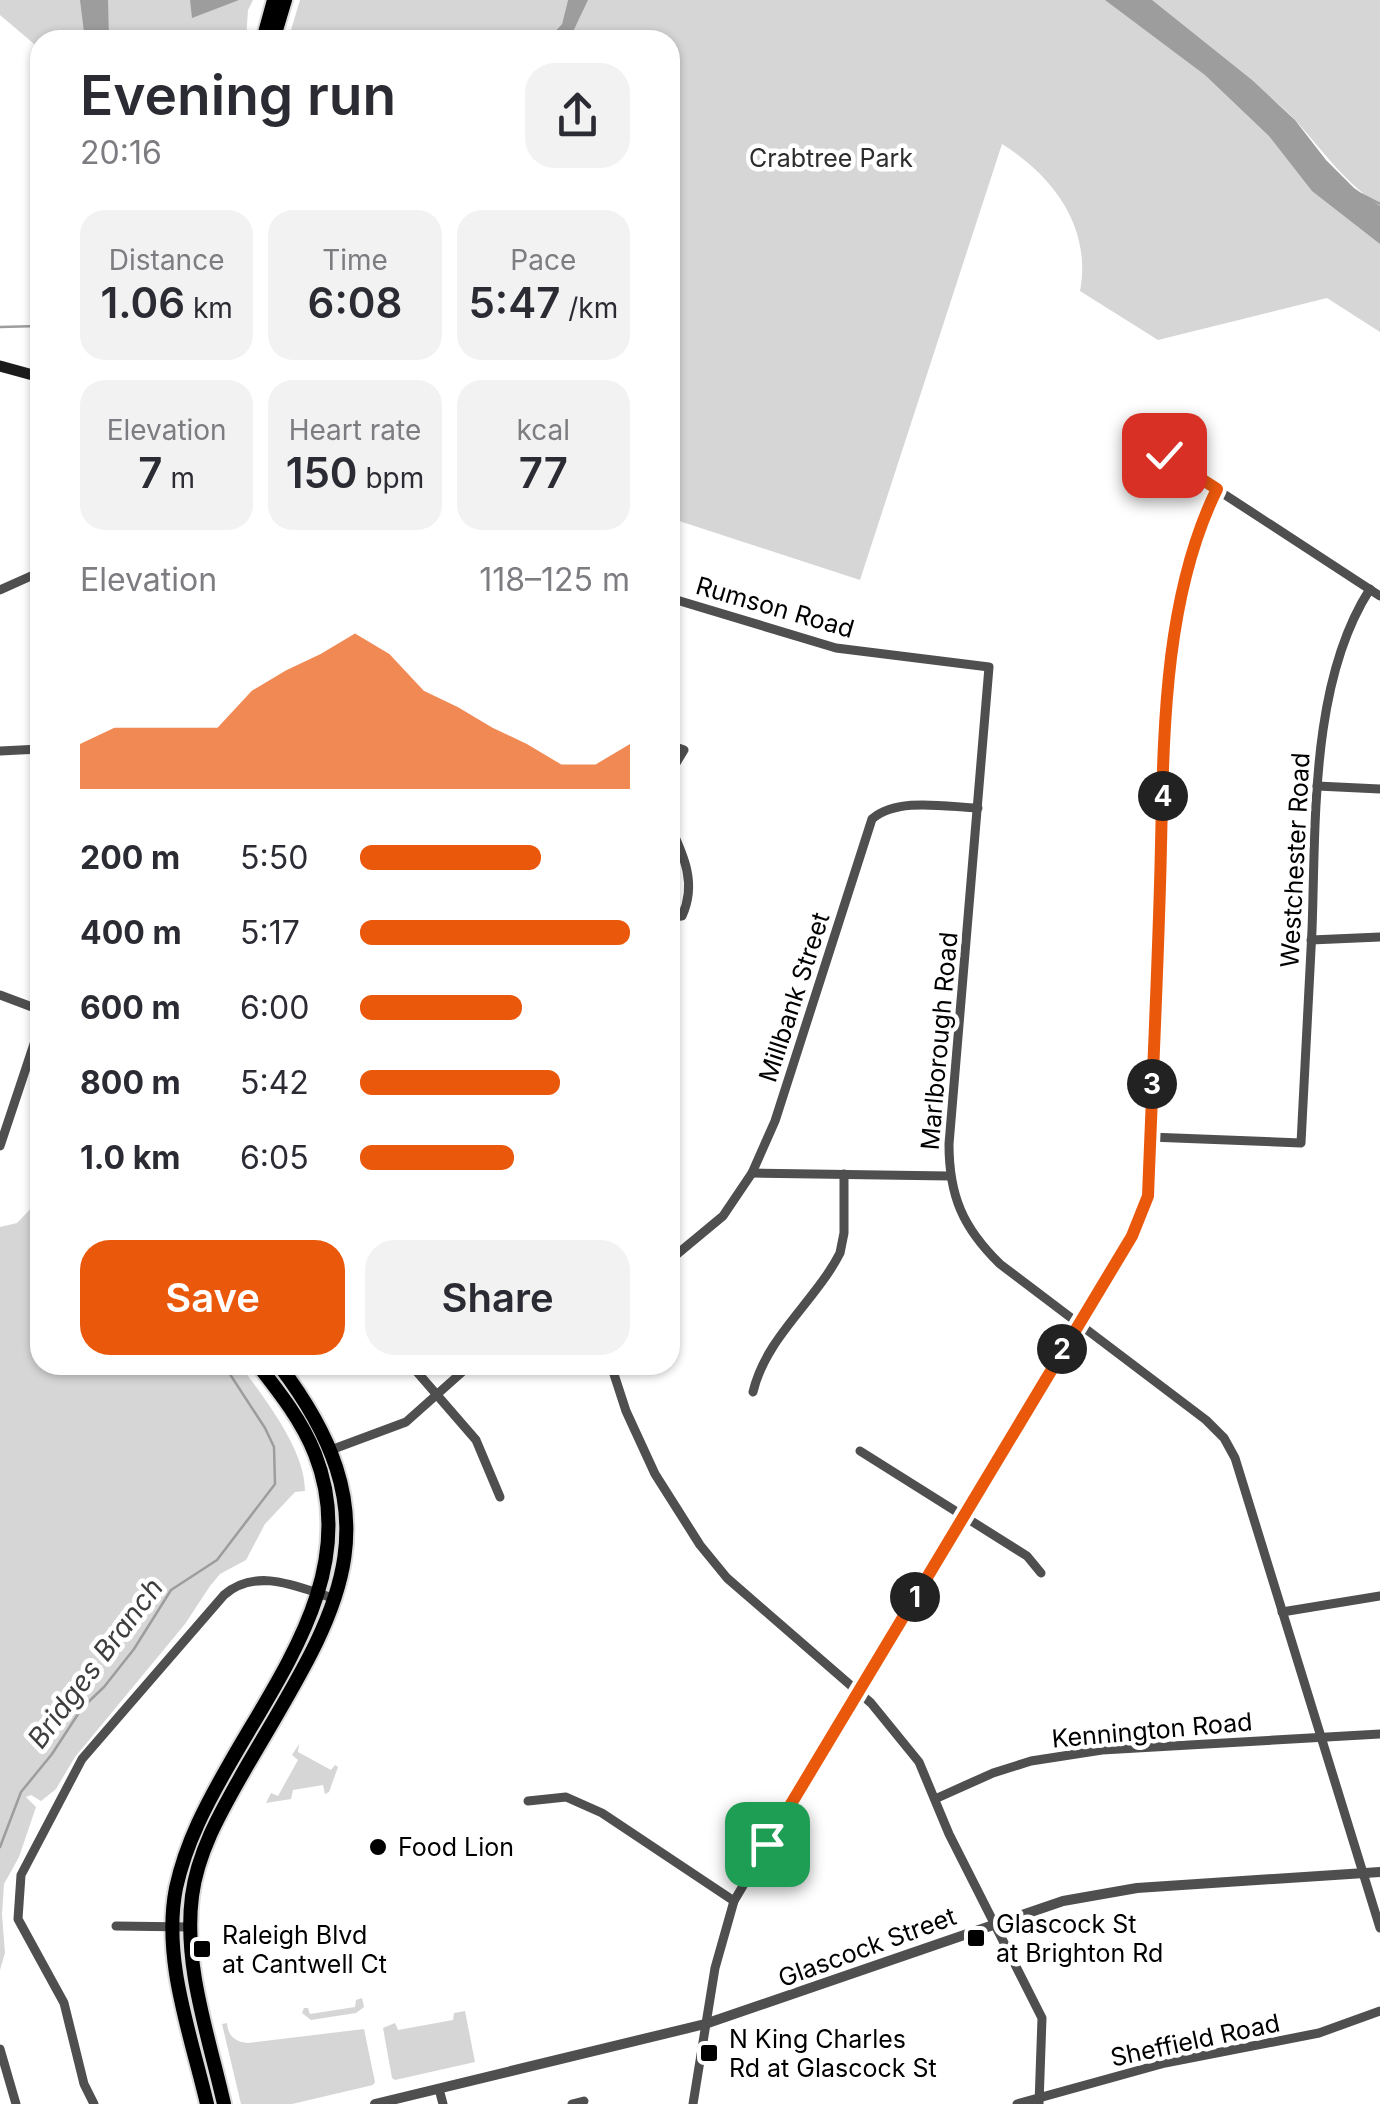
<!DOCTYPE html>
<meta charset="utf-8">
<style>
:root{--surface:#fff;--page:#f2f2f3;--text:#2b2b33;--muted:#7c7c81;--accent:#ea580c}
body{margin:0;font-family:Inter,sans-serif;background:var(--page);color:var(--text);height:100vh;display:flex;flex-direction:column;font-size:38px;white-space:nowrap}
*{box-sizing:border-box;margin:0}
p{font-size:32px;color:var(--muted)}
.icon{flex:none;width:55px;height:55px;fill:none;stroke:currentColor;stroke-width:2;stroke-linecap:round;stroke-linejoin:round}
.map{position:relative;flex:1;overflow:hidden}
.panel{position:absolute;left:30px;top:30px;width:650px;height:1345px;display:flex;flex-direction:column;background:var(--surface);border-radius:30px;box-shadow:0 2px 8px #0004}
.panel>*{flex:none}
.pin{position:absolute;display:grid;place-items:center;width:85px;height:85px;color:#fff;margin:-42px;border-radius:20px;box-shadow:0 5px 15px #0006}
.km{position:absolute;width:50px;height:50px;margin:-25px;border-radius:50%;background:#222;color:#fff;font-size:28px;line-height:50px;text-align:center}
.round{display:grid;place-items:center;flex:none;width:105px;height:105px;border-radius:30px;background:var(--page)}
.headline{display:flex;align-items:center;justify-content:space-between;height:170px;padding:0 50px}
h1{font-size:55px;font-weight:600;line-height:75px}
.stats{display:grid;grid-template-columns:repeat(3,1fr);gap:15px;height:170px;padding:10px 50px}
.stats div{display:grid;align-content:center;border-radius:25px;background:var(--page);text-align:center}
.stats b{font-size:42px;font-weight:600}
.stats small{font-size:28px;font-weight:400}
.stats p{font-size:28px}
.chart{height:280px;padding:20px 50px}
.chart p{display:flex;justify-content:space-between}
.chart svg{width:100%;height:180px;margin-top:10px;fill:var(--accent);opacity:.7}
.primary-button{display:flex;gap:20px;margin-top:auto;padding:20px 50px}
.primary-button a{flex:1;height:115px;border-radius:30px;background:var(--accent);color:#fff;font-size:40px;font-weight:600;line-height:115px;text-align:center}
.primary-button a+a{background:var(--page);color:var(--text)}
ul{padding:0 50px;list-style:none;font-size:32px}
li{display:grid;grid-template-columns:160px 120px 1fr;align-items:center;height:75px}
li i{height:25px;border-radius:12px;background:var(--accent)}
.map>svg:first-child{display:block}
</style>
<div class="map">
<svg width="1380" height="2104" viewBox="0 0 1380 2104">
<rect width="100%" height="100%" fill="#fff"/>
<!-- green -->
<g fill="#d6d6d6">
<polygon points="0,0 253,0 248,10 246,40 40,40 40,49 0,15"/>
<polygon points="300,0 568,0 562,24 547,40 288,40"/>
<path d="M573,0H1380V206C1342,180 1325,153 1295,120C1283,107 1267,95 1254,82L1380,225V332L1327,298L1158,340L1080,291C1092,227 1053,176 1002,144L860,580L670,518V40H569L575,23Z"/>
<path d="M40,1199V1365H240C264,1398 305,1449 305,1491L295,1492L265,1524L246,1560L220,1574L210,1586L185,1624L75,1757L56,1789L41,1801L31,1795L26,1797L36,1807L19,1857L4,1884L2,1915L5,1953L0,1970V1227L17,1223Z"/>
<polygon points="299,1744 298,1752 331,1770 335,1765 338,1767 329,1792 325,1794 323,1785 293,1790 291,1799 266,1803 271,1793 278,1796 298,1760 292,1755"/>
<polygon points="362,1998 364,2007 356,2013 311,2020 302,2013 304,2008 308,2008 310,2014 355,2007 356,2000"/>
<polygon points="465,2011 475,2062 395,2080 392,2078 383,2028 395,2023 398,2030 453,2020 454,2013"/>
<path d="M227,2023C228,2036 235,2042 248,2043L364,2029L375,2082L373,2085L292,2104H241L222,2024Z"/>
</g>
<!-- water -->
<g fill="#9d9d9d">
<polygon points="80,0 108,0 109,40 85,40"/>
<polygon points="190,0 239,0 192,18"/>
<polygon points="568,0 588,0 569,40 547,40 562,24"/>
<polygon points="1105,0 1152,0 1252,80 1295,120 1326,160 1354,188 1380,206 1380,244 1312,191 1269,136 1205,75"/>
</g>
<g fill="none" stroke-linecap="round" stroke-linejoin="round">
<!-- stream -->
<g stroke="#9d9d9d" stroke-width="2.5">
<polyline points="1361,194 1380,204"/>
<polyline points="0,327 40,326"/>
<polyline points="0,1847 21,1792 52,1754 82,1708 104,1687 134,1649 171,1590 217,1560 275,1484 274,1447 265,1428 224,1365"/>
</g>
<!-- primary casing -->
<g stroke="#dbdbdb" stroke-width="18">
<g id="primary">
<polyline points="263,40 274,0"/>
<polyline points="273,40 285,0"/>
<path d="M207,2104C191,2035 162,1959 176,1888C186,1842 207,1803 230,1763C284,1668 360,1568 315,1454C302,1421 280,1393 258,1365"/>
<path d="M224,2104C209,2037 183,1965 192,1896C198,1850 222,1810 244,1771C333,1617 404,1529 279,1365"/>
</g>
</g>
<!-- minor -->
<g stroke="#4f4f4f" stroke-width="9">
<polyline points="1164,455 1380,596"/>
<polyline points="0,590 40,572"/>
<path d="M670,598L836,648L989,667L949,1144C949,1196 963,1228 1000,1264L1206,1420L1224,1438L1235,1458L1380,1928"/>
<polyline points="670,745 684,750 670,773"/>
<polyline points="0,751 40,749"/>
<polyline points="1317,786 1380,789"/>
<path d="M670,826C684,856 697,884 682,916L670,917"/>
<polyline points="1311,940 1380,937"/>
<polyline points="0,995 40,1010"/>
<path d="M1150,1137L1301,1143C1305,1072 1309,1001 1312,930C1316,822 1310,682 1370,589"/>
<polyline points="0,1146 40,1026"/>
<polyline points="752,1173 949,1176"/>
<path d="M670,1260L723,1216L752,1173L775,1121L872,819C898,797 946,807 978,808"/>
<polyline points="411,1365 476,1440 500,1497"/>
<polyline points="611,1365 626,1411 655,1474 700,1545 727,1578 871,1703 919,1762 949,1834 1042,2018 1039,2104"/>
<path d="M753,1392C766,1337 815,1302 840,1253L844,1233V1174"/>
<polyline points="328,1451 406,1422 470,1365"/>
<polyline points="860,1451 1027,1556 1041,1573"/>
<polyline points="1282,1612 1380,1596"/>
<polyline points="935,1799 993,1773 1031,1761 1102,1750 1380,1734"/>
<polyline points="528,1801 566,1797 602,1813 734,1901"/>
<polyline points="116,1926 190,1927"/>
<polyline points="0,2049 16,2104"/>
<polyline points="439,2089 443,2104"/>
<path d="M94,2104L84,2084L64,2003L18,1919L21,1875L82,1759L224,1595C257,1566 300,1588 336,1599"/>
<polyline points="572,2104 584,2101"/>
<path d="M693,2104L715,1968L734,1901L1072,1331L1132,1236L1148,1196C1152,1092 1157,989 1160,885C1165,757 1159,607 1217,489"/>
<polyline points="1017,2104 1165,2063 1319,2033 1380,2011"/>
</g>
<!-- tertiary -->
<polyline stroke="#4f4f4f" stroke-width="10" points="375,2104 705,2024 1063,1901 1137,1888 1380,1872"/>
<!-- secondary -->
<polyline stroke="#1c1c1c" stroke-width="11" points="0,366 40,377"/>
<!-- primary -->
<use href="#primary" stroke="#000" stroke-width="14"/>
</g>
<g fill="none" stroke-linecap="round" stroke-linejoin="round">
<!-- route casing -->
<g stroke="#fff" stroke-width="20">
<path id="route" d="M767,1844L1132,1236L1148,1196C1152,1092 1157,989 1160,885C1164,756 1159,607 1217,489L1164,455"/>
</g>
<!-- route -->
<use href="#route" stroke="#ea580c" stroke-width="12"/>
</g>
<!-- markers -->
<g fill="#000" stroke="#fff" stroke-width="4">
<circle cx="378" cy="1847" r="10"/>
<rect x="966" y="1928" width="20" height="20" rx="5"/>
<rect x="192" y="1939" width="20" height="20" rx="5"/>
<rect x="699" y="2043" width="20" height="20" rx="5"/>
</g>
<g text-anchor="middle" stroke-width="9" stroke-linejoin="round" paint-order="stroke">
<!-- park labels -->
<g font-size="25" fill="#2d2d2d" stroke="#fff">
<text x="831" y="167">Crabtree Park</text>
</g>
<!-- street labels -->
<g font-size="25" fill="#000" stroke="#fff">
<text transform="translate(775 607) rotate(16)" y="9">Rumson Road</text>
<text transform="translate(1295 860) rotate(-87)" y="9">Westchester Road</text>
<text transform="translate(794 997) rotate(-72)" y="9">Millbank Street</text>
<text transform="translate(939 1041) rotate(-85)" y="9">Marlborough Road</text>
<text transform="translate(1152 1730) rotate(-5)" y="9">Kennington Road</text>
<text transform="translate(867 1947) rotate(-20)" y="9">Glascock Street</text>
<text transform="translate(1195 2040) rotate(-12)" y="9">Sheffield Road</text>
</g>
<!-- poi labels -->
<g font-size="25" fill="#000" stroke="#fff" text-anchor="start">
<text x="398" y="1856">Food Lion</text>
<text x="996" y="1933">Glascock St<tspan x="996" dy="29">at Brighton Rd</tspan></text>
<text x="222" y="1944">Raleigh Blvd<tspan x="222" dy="29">at Cantwell Ct</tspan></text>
<text x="729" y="2048">N King Charles<tspan x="729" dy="29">Rd at Glascock St</tspan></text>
</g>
<!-- water labels -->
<g font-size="28" font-style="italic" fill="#3e3e3e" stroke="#fff">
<text transform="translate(95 1663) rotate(-53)" y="10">Bridges Branch</text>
</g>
</g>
</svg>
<div class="pin" style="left:767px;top:1844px;background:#1e9e55"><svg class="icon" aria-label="arrive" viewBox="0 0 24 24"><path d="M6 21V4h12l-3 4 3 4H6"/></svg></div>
<div class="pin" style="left:1164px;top:455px;background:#d93025"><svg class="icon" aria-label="check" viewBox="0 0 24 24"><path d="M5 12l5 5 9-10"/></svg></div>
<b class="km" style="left:915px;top:1597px">1</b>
<b class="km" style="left:1062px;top:1349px">2</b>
<b class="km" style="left:1152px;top:1084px">3</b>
<b class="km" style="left:1163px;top:796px">4</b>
<section class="panel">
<div class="headline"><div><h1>Evening run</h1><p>20:16</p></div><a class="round"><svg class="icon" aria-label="share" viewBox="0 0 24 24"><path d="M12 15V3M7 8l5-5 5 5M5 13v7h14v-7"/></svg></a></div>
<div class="stats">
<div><p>Distance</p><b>1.06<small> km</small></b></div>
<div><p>Time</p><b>6:08</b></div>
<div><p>Pace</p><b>5:47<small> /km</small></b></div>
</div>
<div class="stats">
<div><p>Elevation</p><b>7<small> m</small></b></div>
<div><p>Heart rate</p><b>150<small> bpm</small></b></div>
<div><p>kcal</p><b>77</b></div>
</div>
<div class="chart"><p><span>Elevation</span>118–125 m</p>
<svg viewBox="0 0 160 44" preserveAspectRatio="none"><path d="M0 44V33L10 29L20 29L30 29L40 29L50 20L60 15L70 11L80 6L90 11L100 20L110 24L120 29L130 33L140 38L150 38L160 33V44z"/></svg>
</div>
<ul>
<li><b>200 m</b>5:50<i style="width:67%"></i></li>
<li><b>400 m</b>5:17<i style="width:100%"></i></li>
<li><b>600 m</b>6:00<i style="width:60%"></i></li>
<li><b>800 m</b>5:42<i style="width:74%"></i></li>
<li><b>1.0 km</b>6:05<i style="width:57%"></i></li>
</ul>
<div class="primary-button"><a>Save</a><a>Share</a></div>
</section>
</div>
